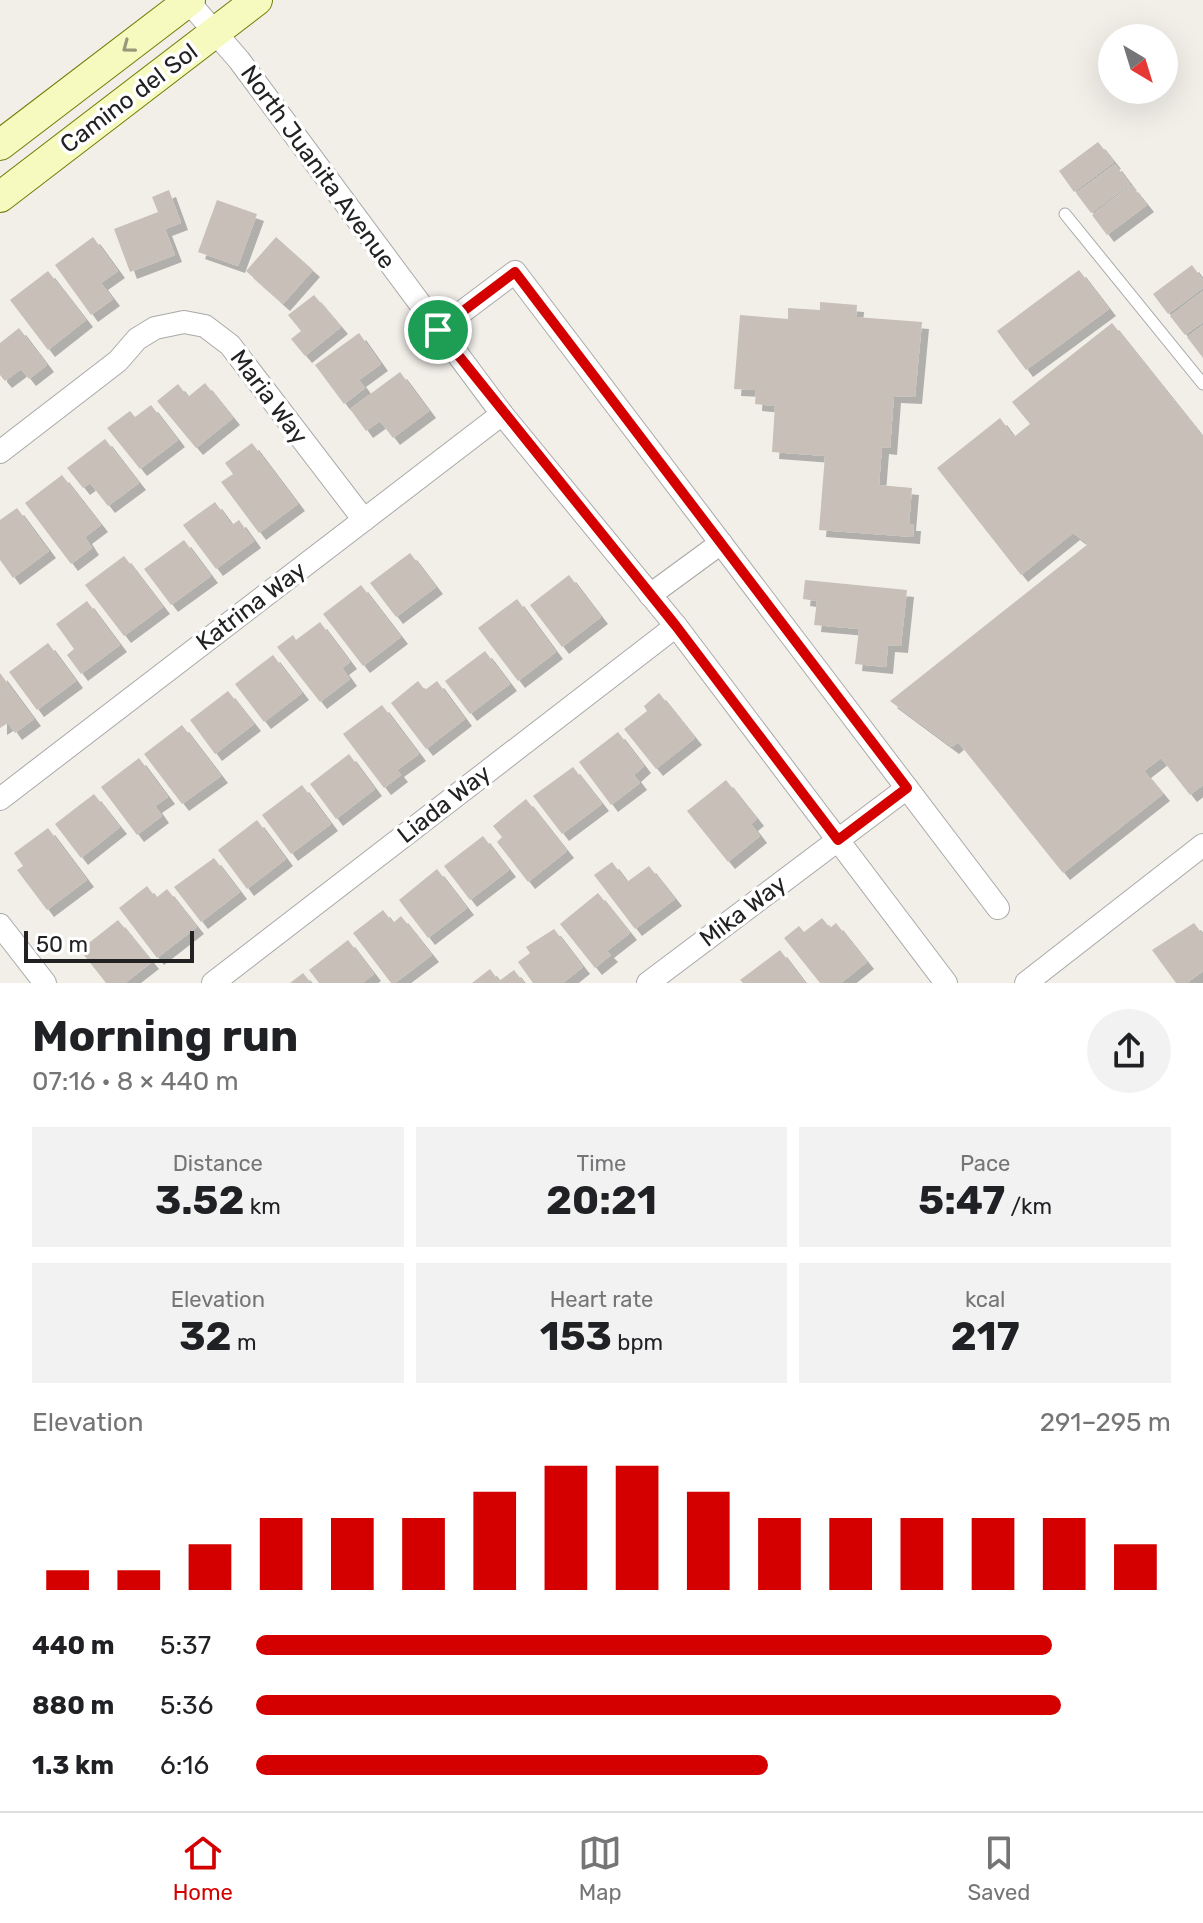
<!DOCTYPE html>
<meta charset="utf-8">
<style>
:root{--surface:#fff;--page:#f2f2f2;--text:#202124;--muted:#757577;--line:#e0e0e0;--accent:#d40000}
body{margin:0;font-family:Rubik,sans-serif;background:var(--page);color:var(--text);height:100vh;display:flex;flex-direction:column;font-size:30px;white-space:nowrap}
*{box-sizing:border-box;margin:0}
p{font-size:26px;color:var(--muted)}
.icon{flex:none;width:44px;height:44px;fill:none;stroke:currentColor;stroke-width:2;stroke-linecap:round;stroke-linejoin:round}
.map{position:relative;height:983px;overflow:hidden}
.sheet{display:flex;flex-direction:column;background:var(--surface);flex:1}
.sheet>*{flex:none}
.needle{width:52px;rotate:142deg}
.tools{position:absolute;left:1098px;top:24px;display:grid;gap:16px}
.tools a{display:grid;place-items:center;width:80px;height:80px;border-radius:50%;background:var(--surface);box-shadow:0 8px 32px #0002;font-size:40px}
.scale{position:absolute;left:24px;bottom:20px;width:170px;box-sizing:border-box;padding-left:8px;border:4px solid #222;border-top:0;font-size:22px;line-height:28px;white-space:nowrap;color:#222;-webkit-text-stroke:6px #fff;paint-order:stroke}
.pin{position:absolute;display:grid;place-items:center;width:68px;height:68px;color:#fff;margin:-34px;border:4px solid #fff;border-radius:50%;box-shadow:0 2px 8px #0007}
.round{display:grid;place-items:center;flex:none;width:84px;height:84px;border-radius:42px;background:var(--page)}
.head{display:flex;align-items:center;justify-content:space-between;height:136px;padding:0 32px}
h1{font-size:44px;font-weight:700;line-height:60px}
.stats{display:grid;grid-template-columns:repeat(3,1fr);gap:12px;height:136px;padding:8px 32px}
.stats div{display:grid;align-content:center;border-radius:0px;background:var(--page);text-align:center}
.stats b{font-size:40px;font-weight:700}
.stats small{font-size:22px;font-weight:400}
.stats p{font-size:22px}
.chart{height:224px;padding:16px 32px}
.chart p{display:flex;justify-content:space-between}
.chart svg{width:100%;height:144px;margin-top:8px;stroke:var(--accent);stroke-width:6}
ul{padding:0 32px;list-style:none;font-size:26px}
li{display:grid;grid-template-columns:128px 96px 1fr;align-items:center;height:60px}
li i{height:20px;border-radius:10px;background:var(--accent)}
.tab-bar{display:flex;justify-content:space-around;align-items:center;height:112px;border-top:2px solid var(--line);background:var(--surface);font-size:22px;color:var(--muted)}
.tab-bar a{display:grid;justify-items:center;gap:4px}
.tab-bar .selected{color:var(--accent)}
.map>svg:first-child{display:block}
</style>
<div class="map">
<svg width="1203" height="983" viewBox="0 0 1203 983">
<defs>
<filter id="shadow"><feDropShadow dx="7" dy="7" stdDeviation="0" flood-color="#0004"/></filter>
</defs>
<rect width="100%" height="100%" fill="#f2efe9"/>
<!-- building -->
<g fill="#c7bfb8" filter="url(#shadow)">
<polygon points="1098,142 1114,162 1074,192 1059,171"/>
<polygon points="1115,164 1130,184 1091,213 1076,193"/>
<polygon points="1131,185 1147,205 1107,235 1092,215"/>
<polygon points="169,190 181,223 165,229 175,255 130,272 114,229 158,212 152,197"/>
<polygon points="217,200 257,214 238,266 198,252"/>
<polygon points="93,237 118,271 101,283 113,299 91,315 55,265"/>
<polygon points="276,237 313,270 283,304 246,271"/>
<polygon points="1192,265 1203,280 1203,288 1168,314 1153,294"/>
<polygon points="1079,270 1109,309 1026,370 997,331"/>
<polygon points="48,271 86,320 48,350 10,300"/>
<polygon points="1203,291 1203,322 1185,335 1170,316"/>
<polygon points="314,295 341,327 305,356 291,339 301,331 288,315"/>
<polygon points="820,302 857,305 856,317 922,322 915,397 894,396 890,448 882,447 879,485 912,488 909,524 914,524 913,537 819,530 825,456 772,452 775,406 755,404 756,390 734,389 740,315 788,319 788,308 820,310"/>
<polygon points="1112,323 1203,437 1203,785 1190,795 1161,758 1144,771 1163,794 1063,873 958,742 952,747 890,701 1088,544 1073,533 1021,575 937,468 1000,418 1014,437 1030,424 1012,402"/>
<polygon points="1203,325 1203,358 1187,337"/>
<polygon points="19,328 47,365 29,379 21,369 5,381 0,375 0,343"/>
<polygon points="359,333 381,364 359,380 365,388 344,404 315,365"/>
<polygon points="400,372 429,411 393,438 380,421 366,431 350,409"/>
<polygon points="205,383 233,418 196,448 157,401 178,384 188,397"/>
<polygon points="151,405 178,440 140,469 107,428 130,411 135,417"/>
<polygon points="105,439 139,483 108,506 90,483 83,488 67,468"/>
<polygon points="252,443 298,504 259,533 221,482 233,474 225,463"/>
<polygon points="62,475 101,525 85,537 92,548 71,564 25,503"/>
<polygon points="215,502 232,525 239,520 254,541 216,569 183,525"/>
<polygon points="17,508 49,551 13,578 0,560 0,520"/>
<polygon points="184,540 211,576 171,605 144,569"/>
<polygon points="410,553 436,587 396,617 370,583"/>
<polygon points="124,556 163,607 124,636 85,585"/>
<polygon points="569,575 601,617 562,647 530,605"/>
<polygon points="805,580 907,590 901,646 888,645 886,667 855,664 859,629 814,625 817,601 803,599"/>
<polygon points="361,585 401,637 363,666 323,614"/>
<polygon points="517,599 556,652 518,681 478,628"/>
<polygon points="87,601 120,645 81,674 67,655 74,649 56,624"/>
<polygon points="320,622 350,662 342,668 350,679 320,702 277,647 293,635 296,640"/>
<polygon points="48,643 76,681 37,710 9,672"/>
<polygon points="485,651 510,684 470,714 445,681"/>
<polygon points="273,655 302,693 264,722 235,684"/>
<polygon points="0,673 34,719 15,733 8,723 0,728"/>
<polygon points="418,681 425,690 437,681 465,719 426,749 391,703"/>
<polygon points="228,691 254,724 215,754 190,720"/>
<polygon points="659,693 695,738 656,769 624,729 647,711 644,706"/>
<polygon points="382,705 419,754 397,770 401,775 384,788 343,734"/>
<polygon points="182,725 221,776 182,804 144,754"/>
<polygon points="618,732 644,766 634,775 640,783 611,805 579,762"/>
<polygon points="349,754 375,789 336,819 310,784"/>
<polygon points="139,758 168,797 155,806 162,816 137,835 101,787"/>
<polygon points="573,767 602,804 562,834 533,796"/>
<polygon points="726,780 757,819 751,824 760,836 728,862 687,811"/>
<polygon points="302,785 331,824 291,854 262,815"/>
<polygon points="94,794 120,827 81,858 55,824"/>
<polygon points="526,799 567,851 528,882 497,842 502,837 493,826"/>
<polygon points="257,820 286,859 247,889 218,850"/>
<polygon points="48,828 87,880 47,910 17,870 23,866 14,853"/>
<polygon points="483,836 509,870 470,900 444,866"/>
<polygon points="214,858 240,892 201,922 174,887"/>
<polygon points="612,862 627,882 649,866 675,899 635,929 594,875"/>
<polygon points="437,869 467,908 428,938 399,900"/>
<polygon points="147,886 156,898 167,889 197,927 157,958 119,908"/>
<polygon points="598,893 630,933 607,951 611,955 595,968 560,924"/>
<polygon points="383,910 393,923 401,916 432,955 395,983 391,983 353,933"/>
<polygon points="822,918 830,928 836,923 867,962 841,983 820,983 784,938 799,926 804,932"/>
<polygon points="118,920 152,962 125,983 106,983 80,950"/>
<polygon points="1194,923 1203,935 1203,971 1187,983 1176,983 1152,950"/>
<polygon points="554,929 583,967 563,983 533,983 518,962 530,953 526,947"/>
<polygon points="348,940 374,974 362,983 319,983 309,970"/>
<polygon points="780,950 805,983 743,983 740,980"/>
<polygon points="490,969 499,981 514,970 524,983 472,983"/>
<polygon points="303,973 311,983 290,983"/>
</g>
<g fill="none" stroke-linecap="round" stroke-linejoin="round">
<!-- lane casing -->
<g stroke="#a9a9a9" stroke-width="13">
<polyline id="lane" points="1065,214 1203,384"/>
</g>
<!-- street casing -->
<g stroke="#a9a9a9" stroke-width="24">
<g id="street">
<polyline points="187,0 239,60 502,414 676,626 946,983"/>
<polyline points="438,330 515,272 998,908"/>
<polyline points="0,452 118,361 137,339 155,328 184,322 205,326 230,345 364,520"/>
<polyline points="650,595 721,543"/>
<polyline points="0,799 502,414"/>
<polyline points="0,925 45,983"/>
<polyline points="213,983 676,626"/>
<polyline points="648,983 907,788"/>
<polyline points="1026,983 1203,845"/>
</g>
</g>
<!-- secondary casing -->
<g stroke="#707d05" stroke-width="32">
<g id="secondary">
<polyline points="0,145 190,0"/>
<polyline points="0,197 257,0"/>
</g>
</g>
<!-- lane -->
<use href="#lane" stroke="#fff" stroke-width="11"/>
<!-- street -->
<use href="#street" stroke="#fff" stroke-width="22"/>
<!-- secondary -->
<use href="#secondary" stroke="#f7fabf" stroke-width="30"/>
</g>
<!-- one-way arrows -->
<defs><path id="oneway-chevron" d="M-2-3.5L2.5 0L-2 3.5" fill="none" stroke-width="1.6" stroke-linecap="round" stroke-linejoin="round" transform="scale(2)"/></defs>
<use stroke="#979978" href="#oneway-chevron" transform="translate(128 47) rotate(143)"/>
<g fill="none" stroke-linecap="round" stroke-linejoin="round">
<!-- route casing -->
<g stroke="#fff" stroke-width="16">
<polygon id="route" points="515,272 907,788 838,840 676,626 438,330"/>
</g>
<!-- route -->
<use href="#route" stroke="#d40000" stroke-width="10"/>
</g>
<g text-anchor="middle" stroke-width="7" stroke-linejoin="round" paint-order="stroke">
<!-- street labels -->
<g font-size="24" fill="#222" stroke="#fff">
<text transform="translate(129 98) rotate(-37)" y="8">Camino del Sol</text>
<text transform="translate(318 167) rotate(54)" y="8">North Juanita Avenue</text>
<text transform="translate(269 397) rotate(53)" y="8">Maria Way</text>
<text transform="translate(251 606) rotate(-37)" y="8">Katrina Way</text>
<text transform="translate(444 804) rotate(-38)" y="8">Liada Way</text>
<text transform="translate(743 911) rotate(-37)" y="8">Mika Way</text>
</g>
</g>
</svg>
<div class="tools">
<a><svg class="needle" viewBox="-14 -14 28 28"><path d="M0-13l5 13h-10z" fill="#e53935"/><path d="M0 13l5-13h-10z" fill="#757577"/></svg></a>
</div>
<div class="scale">50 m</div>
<div class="pin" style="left:438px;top:330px;background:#1e9e55"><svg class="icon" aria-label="arrive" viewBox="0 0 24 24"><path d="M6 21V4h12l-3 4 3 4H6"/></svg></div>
</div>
<section class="sheet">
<div class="head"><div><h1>Morning run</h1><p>07:16 · 8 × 440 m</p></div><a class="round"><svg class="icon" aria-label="share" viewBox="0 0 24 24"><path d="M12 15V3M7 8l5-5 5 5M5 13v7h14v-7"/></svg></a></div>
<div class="stats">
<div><p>Distance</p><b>3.52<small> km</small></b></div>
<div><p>Time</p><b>20:21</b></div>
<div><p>Pace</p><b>5:47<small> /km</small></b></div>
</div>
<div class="stats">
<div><p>Elevation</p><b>32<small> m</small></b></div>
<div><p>Heart rate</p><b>153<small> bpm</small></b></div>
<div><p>kcal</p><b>217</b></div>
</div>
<div class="chart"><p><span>Elevation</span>291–295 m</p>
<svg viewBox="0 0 160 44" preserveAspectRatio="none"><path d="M5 44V38M15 44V38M25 44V30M35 44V22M45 44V22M55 44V22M65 44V14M75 44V6M85 44V6M95 44V14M105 44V22M115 44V22M125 44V22M135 44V22M145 44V22M155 44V30"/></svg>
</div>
<ul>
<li><b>440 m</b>5:37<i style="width:87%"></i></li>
<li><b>880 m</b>5:36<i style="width:88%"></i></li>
<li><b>1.3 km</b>6:16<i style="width:56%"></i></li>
</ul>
</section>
<nav class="tab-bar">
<a class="selected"><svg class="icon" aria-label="home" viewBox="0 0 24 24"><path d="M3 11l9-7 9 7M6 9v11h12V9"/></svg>Home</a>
<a><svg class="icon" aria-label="map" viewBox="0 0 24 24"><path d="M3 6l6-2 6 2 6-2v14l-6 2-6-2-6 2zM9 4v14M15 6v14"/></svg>Map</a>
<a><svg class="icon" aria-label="saved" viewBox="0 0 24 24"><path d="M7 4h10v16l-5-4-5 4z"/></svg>Saved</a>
</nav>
